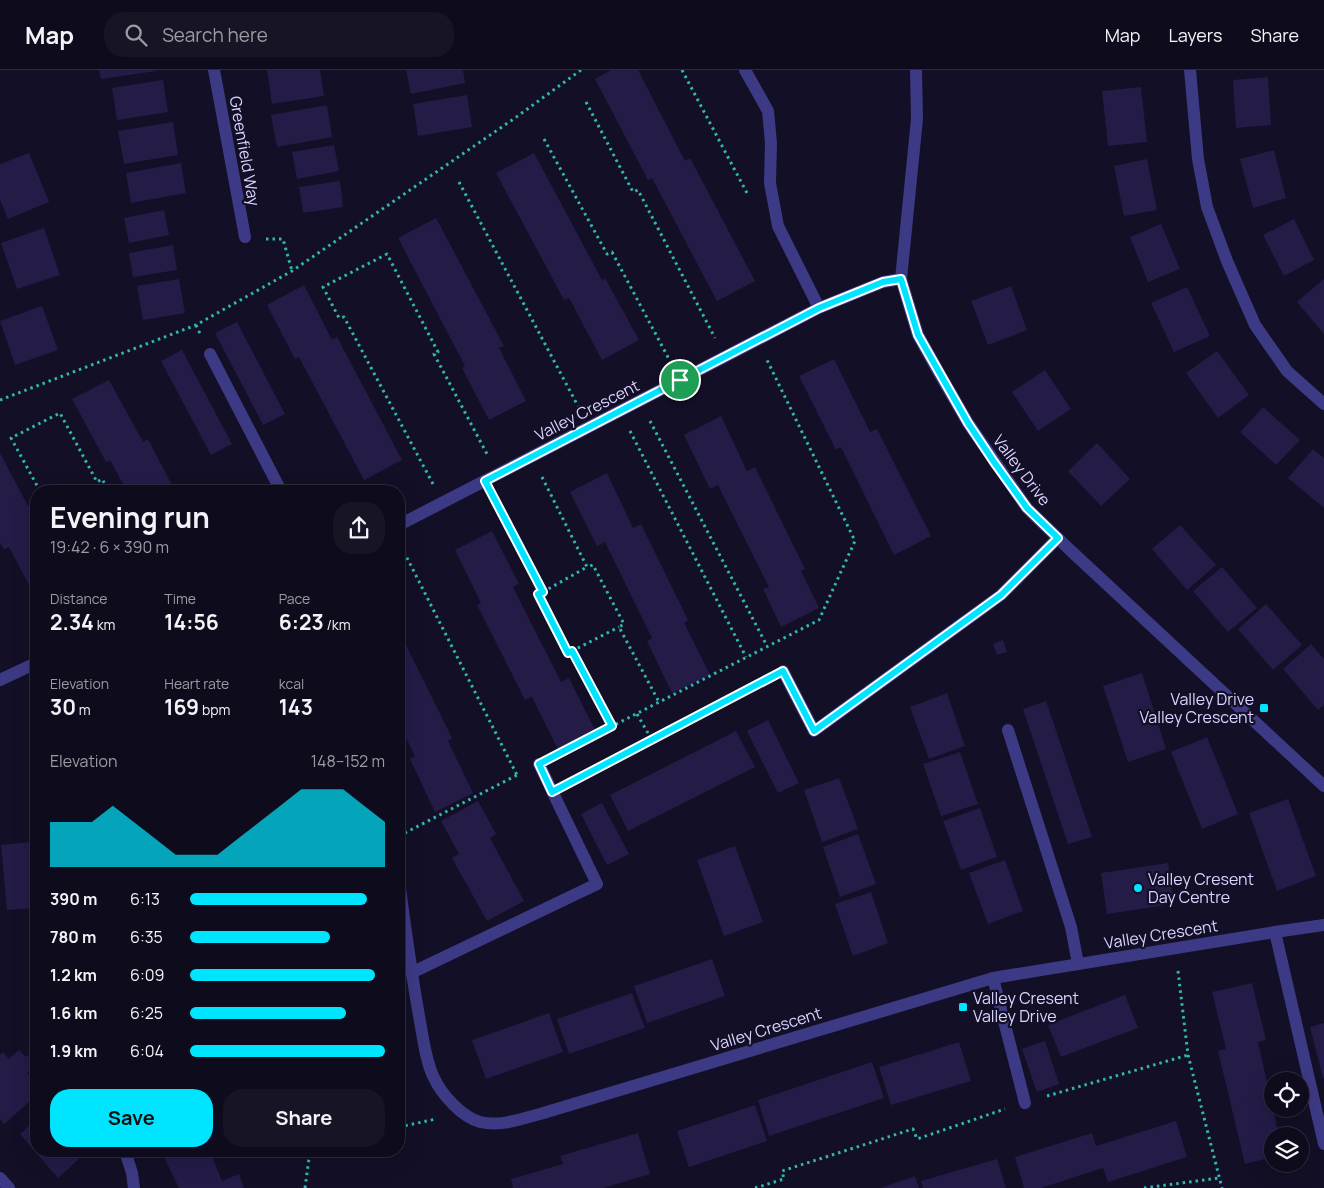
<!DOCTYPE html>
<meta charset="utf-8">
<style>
:root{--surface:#0e0b1c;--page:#171425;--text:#f1f3f6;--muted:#9b9ba3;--line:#2e2b3b;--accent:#00e5ff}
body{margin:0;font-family:Manrope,sans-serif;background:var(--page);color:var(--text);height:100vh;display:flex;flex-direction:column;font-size:19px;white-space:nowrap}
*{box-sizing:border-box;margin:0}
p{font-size:16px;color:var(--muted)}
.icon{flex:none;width:28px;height:28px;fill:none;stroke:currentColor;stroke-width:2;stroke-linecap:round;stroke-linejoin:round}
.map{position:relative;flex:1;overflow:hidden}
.details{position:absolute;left:30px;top:415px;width:375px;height:672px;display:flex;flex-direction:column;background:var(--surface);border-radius:20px;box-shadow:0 5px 20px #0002,0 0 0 1px var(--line)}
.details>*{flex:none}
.controls{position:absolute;left:1264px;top:1002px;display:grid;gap:10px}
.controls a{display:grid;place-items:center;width:45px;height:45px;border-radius:50%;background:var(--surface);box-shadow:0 5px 20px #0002,0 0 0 1px var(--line);font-size:25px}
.pin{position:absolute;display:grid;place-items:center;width:42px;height:42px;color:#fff;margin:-21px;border:2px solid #fff;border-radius:50%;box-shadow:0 1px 5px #0007}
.round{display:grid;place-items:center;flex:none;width:52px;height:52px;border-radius:20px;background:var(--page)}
.overview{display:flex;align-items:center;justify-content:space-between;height:85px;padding:0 20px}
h1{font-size:28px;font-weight:700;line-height:38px}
.figures{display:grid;grid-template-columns:repeat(3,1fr);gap:8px;height:85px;padding:5px 20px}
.figures div{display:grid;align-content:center}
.figures b{font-size:21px;font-weight:700}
.figures small{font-size:14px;font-weight:400}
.figures p{font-size:14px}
.chart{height:140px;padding:10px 20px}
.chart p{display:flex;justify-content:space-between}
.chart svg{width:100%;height:90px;margin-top:5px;fill:var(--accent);opacity:.7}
.primary-button{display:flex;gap:10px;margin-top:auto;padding:10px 20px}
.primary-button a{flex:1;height:58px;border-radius:20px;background:var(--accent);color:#111;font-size:20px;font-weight:700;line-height:58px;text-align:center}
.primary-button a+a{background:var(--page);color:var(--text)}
ul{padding:0 20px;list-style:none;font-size:16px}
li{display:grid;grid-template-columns:80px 60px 1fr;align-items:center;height:38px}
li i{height:12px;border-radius:6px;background:var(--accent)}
header{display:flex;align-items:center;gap:30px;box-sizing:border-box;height:70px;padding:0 25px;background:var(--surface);border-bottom:1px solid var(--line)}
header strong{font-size:24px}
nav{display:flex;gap:28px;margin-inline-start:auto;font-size:18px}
.search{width:350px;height:45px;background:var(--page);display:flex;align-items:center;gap:12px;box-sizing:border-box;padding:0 18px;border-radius:20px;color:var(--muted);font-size:19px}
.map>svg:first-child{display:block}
</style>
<header>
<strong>Map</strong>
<div class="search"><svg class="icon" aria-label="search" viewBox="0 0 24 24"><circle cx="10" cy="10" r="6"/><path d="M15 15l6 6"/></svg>Search here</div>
<nav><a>Map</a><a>Layers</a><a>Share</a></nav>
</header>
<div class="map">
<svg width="1324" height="1118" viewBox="0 0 1324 1118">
<rect width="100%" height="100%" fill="#130f26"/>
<!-- building -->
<g fill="#241b47">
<polygon points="99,0 156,0 156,1 101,9"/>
<polygon points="267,0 320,0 324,26 272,34"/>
<polygon points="406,0 463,0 465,13 411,24"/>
<polygon points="611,0 638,0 685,91 690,88 755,211 717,231 652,108 648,110 595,9"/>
<polygon points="1268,7 1271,55 1236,58 1233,10"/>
<polygon points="163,10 168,42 117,50 112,18"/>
<polygon points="1141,17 1147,72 1108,76 1102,21"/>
<polygon points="467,25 472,57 418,66 413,34"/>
<polygon points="327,35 332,67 277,77 271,45"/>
<polygon points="173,52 178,85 124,94 118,61"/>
<polygon points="334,75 339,101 297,109 292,82"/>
<polygon points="1274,80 1286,128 1253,138 1240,89"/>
<polygon points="29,83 49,132 8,149 0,130 0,94"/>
<polygon points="534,83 602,210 605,208 639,270 602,290 569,228 564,230 496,103"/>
<polygon points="1147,89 1157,140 1124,146 1114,96"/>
<polygon points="181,93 186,123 131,133 126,103"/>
<polygon points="340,111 343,137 303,143 299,117"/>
<polygon points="164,140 169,165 129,173 124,148"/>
<polygon points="436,148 504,276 499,278 526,331 489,350 462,298 465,296 398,168"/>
<polygon points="1294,149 1314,190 1284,206 1263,165"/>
<polygon points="1161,154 1180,199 1148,212 1130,167"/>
<polygon points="44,158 60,205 17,219 1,173"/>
<polygon points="173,175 177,200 133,207 129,183"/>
<polygon points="179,209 185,243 143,250 137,216"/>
<polygon points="1324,209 1324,264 1297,232"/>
<polygon points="304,215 332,270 337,267 402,390 364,410 299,287 295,289 267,235"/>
<polygon points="1011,216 1027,260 988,275 971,231"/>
<polygon points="1187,217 1210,266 1174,282 1151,233"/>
<polygon points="42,236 58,280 15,295 0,251"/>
<polygon points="237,252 285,344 263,355 215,263"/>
<polygon points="182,280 232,374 211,385 161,291"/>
<polygon points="1217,281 1249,325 1218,348 1186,303"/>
<polygon points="834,289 870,362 877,359 931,466 894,485 841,377 836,380 799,306"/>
<polygon points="1045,300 1071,339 1038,361 1012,322"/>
<polygon points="109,310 143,372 148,369 175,421 127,421 110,390 106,392 72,329"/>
<polygon points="1263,337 1300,370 1276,395 1240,362"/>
<polygon points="721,346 747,401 755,397 805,499 801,501 819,538 781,557 763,519 769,517 718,415 710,419 684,365"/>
<polygon points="1097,373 1130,409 1101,436 1068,401"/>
<polygon points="1313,379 1324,388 1324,438 1288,408"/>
<polygon points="0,383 36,451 36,528 9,477 4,479 0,473"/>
<polygon points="607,403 633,458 641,454 688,550 684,553 710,605 672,623 647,571 652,568 605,472 597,476 570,422"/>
<polygon points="1180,455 1216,495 1187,520 1152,479"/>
<polygon points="492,461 519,514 513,517 561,612 569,608 596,662 559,681 532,627 525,630 477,535 481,533 455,480"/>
<polygon points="1222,497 1257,538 1228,562 1193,521"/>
<polygon points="1266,534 1302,575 1273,600 1238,559"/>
<polygon points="1003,570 1007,582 997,585 993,574"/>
<polygon points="405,573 452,668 448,671 473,723 435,742 410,689 415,686 399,653 399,576"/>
<polygon points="1311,574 1324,589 1324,635 1318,640 1283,599"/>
<polygon points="1142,603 1166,679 1128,692 1103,616"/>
<polygon points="947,623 965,676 929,689 910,637"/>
<polygon points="1046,631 1092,767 1068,774 1023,639"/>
<polygon points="768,650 799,713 778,723 747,661"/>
<polygon points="736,661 755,697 628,761 610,725"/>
<polygon points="1207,667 1238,744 1202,759 1171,682"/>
<polygon points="960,682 978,734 941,746 923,694"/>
<polygon points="839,708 858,759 822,772 804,720"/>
<polygon points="1288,729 1316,806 1277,821 1249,743"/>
<polygon points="478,731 496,764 490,768 524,831 487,851 452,788 459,784 441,751"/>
<polygon points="602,733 629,784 607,795 581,744"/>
<polygon points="980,738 997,787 961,800 943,751"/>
<polygon points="858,764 876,814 840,827 823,777"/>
<polygon points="31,772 36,838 7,840 1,775"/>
<polygon points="735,776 763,852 724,866 697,790"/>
<polygon points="1005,790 1023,841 988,854 969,803"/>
<polygon points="1168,793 1174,834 1107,844 1101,803"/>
<polygon points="871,822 888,873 853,886 835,834"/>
<polygon points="712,889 725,926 647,953 634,916"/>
<polygon points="1252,913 1266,970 1258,972 1279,1066 1272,1066 1272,1087 1245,1094 1218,981 1226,979 1212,922"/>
<polygon points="632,923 645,958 569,984 557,949"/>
<polygon points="1125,925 1138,958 1061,987 1048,955"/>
<polygon points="549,943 563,982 486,1009 472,970"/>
<polygon points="1324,953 1324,1008 1323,1008 1310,957"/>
<polygon points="1045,971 1059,1014 1037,1022 1022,979"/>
<polygon points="959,972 971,1011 891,1035 879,997"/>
<polygon points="19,980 26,987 31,983 36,989 36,995 27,1003 36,1014 36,1026 4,1054 0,1049 0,985 3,982 9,989"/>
<polygon points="872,992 884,1028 769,1066 758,1030"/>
<polygon points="755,1035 767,1071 689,1097 677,1061"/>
<polygon points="36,1050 36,1081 72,1081 79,1089 58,1108 20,1064"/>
<polygon points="1176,1051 1187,1087 1108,1112 1103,1098 1041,1118 1024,1118 1015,1087 1092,1063 1096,1076"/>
<polygon points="638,1063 650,1104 604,1118 513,1118 511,1109 563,1094 560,1086"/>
<polygon points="161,1081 210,1081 222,1111 239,1104 244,1118 179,1118"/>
<polygon points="997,1089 1006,1118 923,1118 921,1111"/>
<polygon points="915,1106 919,1118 881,1118"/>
</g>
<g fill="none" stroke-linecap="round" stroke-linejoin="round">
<!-- path -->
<g stroke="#2fb8b0" stroke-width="3" stroke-dasharray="2.5 4" stroke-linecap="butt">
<polyline points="682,0 748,125"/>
<polyline points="586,32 633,122 638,120 715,268"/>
<polyline points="544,69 607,184 612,182 670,291"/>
<polyline points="459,112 579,338"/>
<polyline points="266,169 283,169 292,201"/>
<polyline points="196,255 201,266"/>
<polyline points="0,330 196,255 292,201 515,48 581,0"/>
<polyline points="650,351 767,576"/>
<polyline points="630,361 746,587"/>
<polyline points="542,407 587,497 593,495 624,554 619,557 659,632"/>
<polyline points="433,414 344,247 339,248 323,217 387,184 438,282 434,284 487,384"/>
<polyline points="40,421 11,368 60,343 97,412 102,409 109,421"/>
<polyline points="495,431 543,522 538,524 568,583 572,581 612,657"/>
<polyline points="401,476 517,705"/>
<polyline points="543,522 587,497"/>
<polyline points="572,581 619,557"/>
<polyline points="637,644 652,670"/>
<polyline points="558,684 819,550 855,471 767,290"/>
<polyline points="573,712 765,611"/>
<polyline points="399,766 519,704"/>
<polyline points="1178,901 1188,985 1222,1118"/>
<polyline points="1047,1026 1188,985"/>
<polyline points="399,1057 436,1049"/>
<polyline points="305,1118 310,1081"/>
<polyline points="755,1118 784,1109 782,1101 913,1059 917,1069 1005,1039"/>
<polyline points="1144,1118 1219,1108"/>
</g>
<!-- minor -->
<g stroke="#3d3a85" stroke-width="12">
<polyline points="214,0 245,167"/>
<polyline points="745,0 768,41 771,73 770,113 778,156 819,238"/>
<polyline points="916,0 917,49 901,209 918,265 938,301 968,353 1027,438 1070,480 1324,716"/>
<polyline points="1190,0 1198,89 1207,137 1227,191 1255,255 1287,301 1324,334"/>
<polyline points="210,284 281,421"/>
<polyline points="399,455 819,238 883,212 901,209"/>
<polyline points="783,601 814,661 1001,525 1058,468"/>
<polyline points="0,610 36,593"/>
<polyline points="1008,660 1071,857 1078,894"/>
<path d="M399,811C405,856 411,901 419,946C423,966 425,990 434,1008C442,1025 462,1047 480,1052C500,1057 521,1049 540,1044L993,908L1275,862L1324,855"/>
<polyline points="1275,862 1324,1074"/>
<polyline points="411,903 597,814 539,694"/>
<polyline points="993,908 1025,1033"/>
<polyline points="125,1081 132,1103 134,1118"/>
<polyline points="0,1108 9,1118"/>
</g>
</g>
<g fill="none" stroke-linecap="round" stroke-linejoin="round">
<!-- route casing -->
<g stroke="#fff" stroke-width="10">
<polygon id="route" points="901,209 918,265 968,353 994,392 1027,438 1058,468 1001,525 814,661 783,601 552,722 539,694 612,656 572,581 568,583 538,524 543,522 485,411 819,238 883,212"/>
</g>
<!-- route -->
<use href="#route" stroke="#00e5ff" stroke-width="6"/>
</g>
<!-- markers -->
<g fill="#00e5ff" stroke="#130f26" stroke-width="2">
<rect x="1259" y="633" width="10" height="10" rx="2.5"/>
<circle cx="1138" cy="818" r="5"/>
<rect x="958" y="932" width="10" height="10" rx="2.5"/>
</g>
<g text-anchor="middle" stroke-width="4.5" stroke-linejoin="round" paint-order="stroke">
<!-- street labels -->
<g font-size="16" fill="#d9d4ff" stroke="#130f26">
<text transform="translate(245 81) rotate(80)" y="6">Greenfield Way</text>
<text transform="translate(587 340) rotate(-27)" y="6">Valley Crescent</text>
<text transform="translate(1022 400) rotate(53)" y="6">Valley Drive</text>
<text transform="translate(1161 864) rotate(-9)" y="6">Valley Crescent</text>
<text transform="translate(766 959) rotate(-17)" y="6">Valley Crescent</text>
</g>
<!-- poi labels -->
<g font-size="16" fill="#d9d4ff" stroke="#130f26" text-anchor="start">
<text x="1254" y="635" text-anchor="end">Valley Drive<tspan x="1254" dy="18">Valley Crescent</tspan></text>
<text x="1148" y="815">Valley Cresent<tspan x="1148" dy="18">Day Centre</tspan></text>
<text x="973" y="934">Valley Cresent<tspan x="973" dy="18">Valley Drive</tspan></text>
</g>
</g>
</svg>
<div class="controls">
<a><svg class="icon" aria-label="locate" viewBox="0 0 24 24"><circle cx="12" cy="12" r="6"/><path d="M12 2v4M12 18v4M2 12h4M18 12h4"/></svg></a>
<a><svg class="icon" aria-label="layers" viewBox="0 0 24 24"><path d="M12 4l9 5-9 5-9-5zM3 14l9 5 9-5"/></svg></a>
</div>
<div class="pin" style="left:680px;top:310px;background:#1e9e55"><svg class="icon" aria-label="arrive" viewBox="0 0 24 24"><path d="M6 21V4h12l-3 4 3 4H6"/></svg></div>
<section class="details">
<div class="overview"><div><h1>Evening run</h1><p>19:42 · 6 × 390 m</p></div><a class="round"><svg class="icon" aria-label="share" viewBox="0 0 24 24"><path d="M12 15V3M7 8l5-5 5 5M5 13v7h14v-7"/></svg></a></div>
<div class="figures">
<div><p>Distance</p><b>2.34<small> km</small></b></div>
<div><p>Time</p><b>14:56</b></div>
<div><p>Pace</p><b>6:23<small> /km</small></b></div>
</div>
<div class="figures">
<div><p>Elevation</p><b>30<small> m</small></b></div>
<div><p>Heart rate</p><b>169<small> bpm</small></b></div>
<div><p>kcal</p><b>143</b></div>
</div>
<div class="chart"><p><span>Elevation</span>148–152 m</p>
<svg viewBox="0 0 160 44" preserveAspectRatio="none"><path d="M0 44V22L10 22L20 22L30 14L40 22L50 30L60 38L70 38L80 38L90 30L100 22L110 14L120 6L130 6L140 6L150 14L160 22V44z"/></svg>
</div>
<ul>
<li><b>390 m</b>6:13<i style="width:91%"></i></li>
<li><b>780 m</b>6:35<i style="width:72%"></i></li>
<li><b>1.2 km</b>6:09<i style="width:95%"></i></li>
<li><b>1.6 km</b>6:25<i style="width:80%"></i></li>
<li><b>1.9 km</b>6:04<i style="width:100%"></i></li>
</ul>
<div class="primary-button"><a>Save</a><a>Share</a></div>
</section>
</div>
